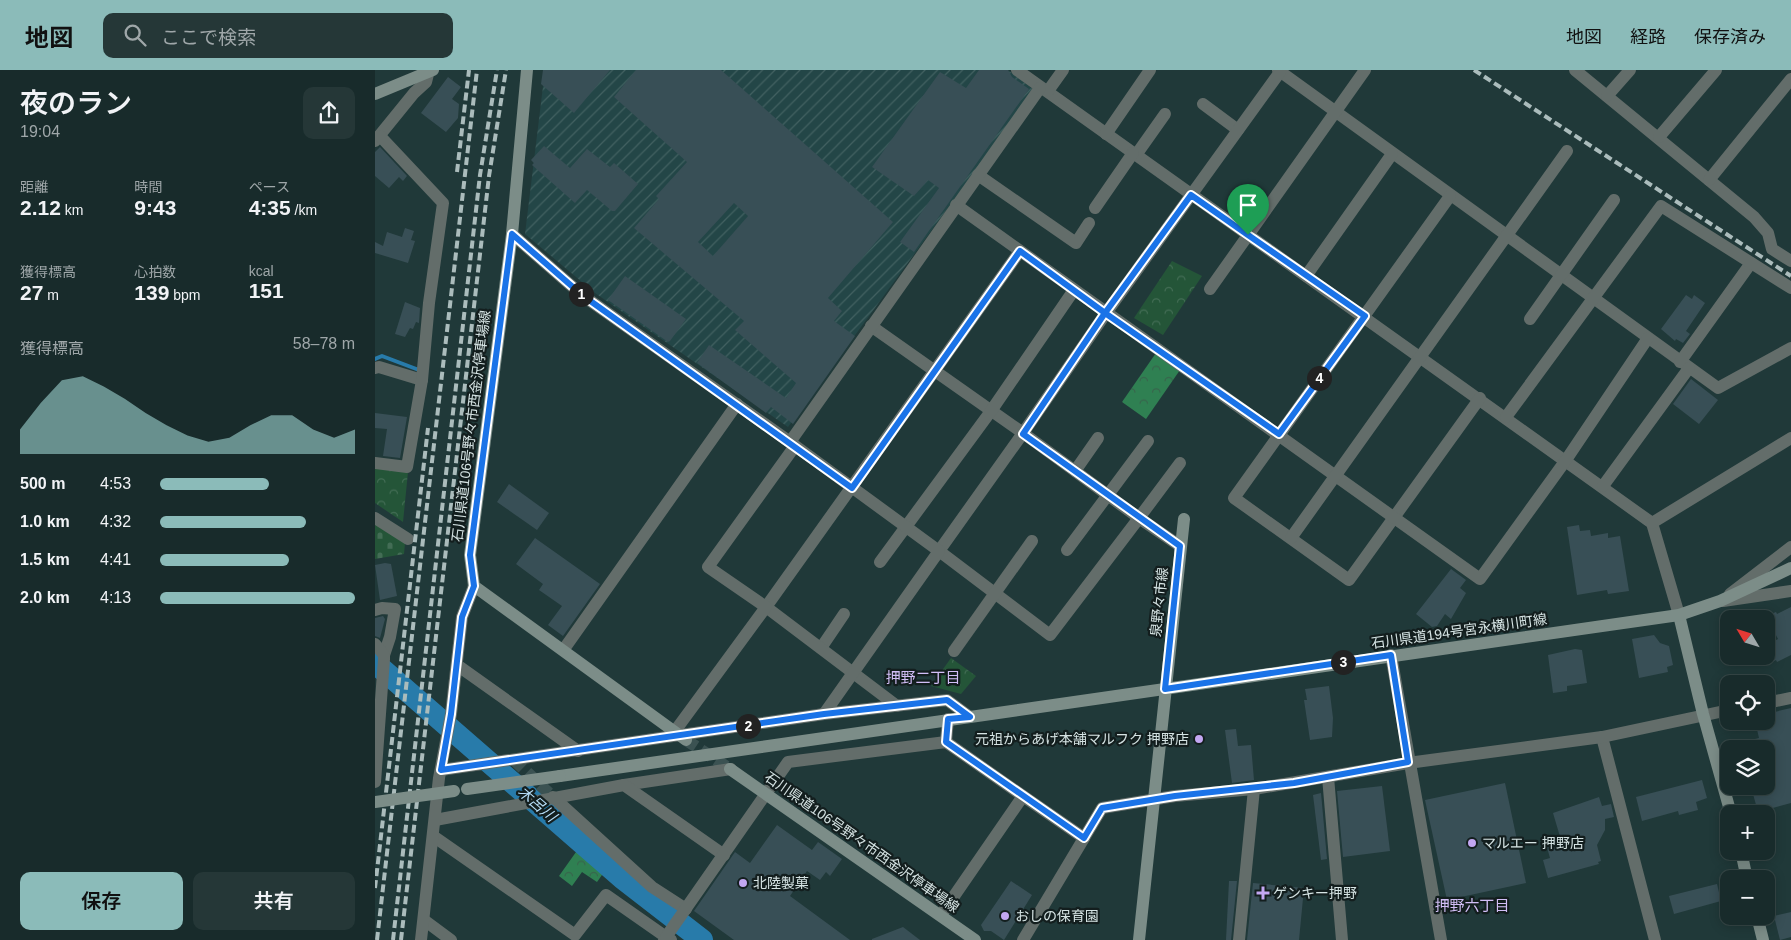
<!DOCTYPE html>
<html lang="ja">
<meta charset="utf-8">
<style>
:root{--surface:#182b2b;--page:#253737;--text:#f1f3f6;--muted:#9fa7a9;--line:#364747;--accent:#8bbbb9}
body{margin:0;font-family:Arial,"Noto Sans JP",sans-serif;background:var(--page);color:var(--text);height:100vh;display:flex;flex-direction:column;font-size:19px;white-space:nowrap}
*{box-sizing:border-box;margin:0}
p{font-size:16px;color:var(--muted)}
.icon{flex:none;width:28px;height:28px;fill:none;stroke:currentColor;stroke-width:2;stroke-linecap:round;stroke-linejoin:round}
.map{position:relative;flex:1;overflow:hidden}
.side{display:flex;flex-direction:column;background:var(--surface);width:375px}
.side>*{flex:none}
.needle{width:32px;rotate:308deg}
.fabs{position:absolute;left:1345px;top:540px;display:grid;gap:10px}
.fabs a{display:grid;place-items:center;width:55px;height:55px;border-radius:10px;background:var(--surface);box-shadow:0 2px 12px #0003,0 0 0 1px var(--line);font-size:25px}
.pin{position:absolute;display:grid;place-items:center;width:42px;height:42px;color:#fff;margin:-51px -21px;border-radius:50% 50% 50% 0;rotate:-45deg;box-shadow:0 0 5px #0007}
.pin .icon{rotate:45deg}
.km{position:absolute;width:25px;height:25px;margin:-12px;border-radius:50%;background:#222;color:#fff;font-size:14px;line-height:25px;text-align:center}
.round{display:grid;place-items:center;flex:none;width:52px;height:52px;border-radius:10px;background:var(--page)}
.overview{display:flex;align-items:center;justify-content:space-between;height:85px;padding:0 20px}
h1{font-size:28px;font-weight:600;line-height:38px}
.metrics{display:grid;grid-template-columns:repeat(3,1fr);gap:8px;height:85px;padding:5px 20px}
.metrics div{display:grid;align-content:center}
.metrics b{font-size:21px;font-weight:600}
.metrics small{font-size:14px;font-weight:400}
.metrics p{font-size:14px}
.chart{height:140px;padding:10px 20px}
.chart p{display:flex;justify-content:space-between}
.chart svg{width:100%;height:90px;margin-top:5px;fill:var(--accent);opacity:.7}
.action{display:flex;gap:10px;margin-top:auto;padding:10px 20px}
.action a{flex:1;height:58px;border-radius:10px;background:var(--accent);color:#111;font-size:20px;font-weight:600;line-height:58px;text-align:center}
.action a+a{background:var(--page);color:var(--text)}
ul{padding:0 20px;list-style:none;font-size:16px}
li{display:grid;grid-template-columns:80px 60px 1fr;align-items:center;height:38px}
li i{height:12px;border-radius:6px;background:var(--accent)}
header{display:flex;align-items:center;gap:30px;box-sizing:border-box;height:70px;padding:0 25px;background:var(--accent);color:#111}
header strong{font-size:24px}
nav{display:flex;gap:28px;margin-inline-start:auto;font-size:18px}
.search{width:350px;height:45px;background:var(--page);display:flex;align-items:center;gap:12px;box-sizing:border-box;padding:0 18px;border-radius:10px;color:var(--muted);font-size:19px}
main{display:flex;flex:1;min-height:0}
.map>svg:first-child{display:block}
</style>
<header>
<strong>地図</strong>
<div class="search"><svg class="icon" aria-label="search" viewBox="0 0 24 24"><circle cx="10" cy="10" r="6"/><path d="M15 15l6 6"/></svg>ここで検索</div>
<nav><a>地図</a><a>経路</a><a>保存済み</a></nav>
</header>
<main>
<section class="side">
<div class="overview"><div><h1>夜のラン</h1><p>19:04</p></div><a class="round"><svg class="icon" aria-label="share" viewBox="0 0 24 24"><path d="M12 15V3M7 8l5-5 5 5M5 13v7h14v-7"/></svg></a></div>
<div class="metrics">
<div><p>距離</p><b>2.12<small> km</small></b></div>
<div><p>時間</p><b>9:43</b></div>
<div><p>ペース</p><b>4:35<small> /km</small></b></div>
</div>
<div class="metrics">
<div><p>獲得標高</p><b>27<small> m</small></b></div>
<div><p>心拍数</p><b>139<small> bpm</small></b></div>
<div><p>kcal</p><b>151</b></div>
</div>
<div class="chart"><p><span>獲得標高</span>58–78 m</p>
<svg viewBox="0 0 160 44" preserveAspectRatio="none"><path d="M0 44V32L10 19L20 8L30 6L40 11L50 17L60 24L70 30L80 35L90 38L100 36L110 30L120 25L130 25L140 32L150 36L160 32V44z"/></svg>
</div>
<ul>
<li><b>500 m</b>4:53<i style="width:56%"></i></li>
<li><b>1.0 km</b>4:32<i style="width:75%"></i></li>
<li><b>1.5 km</b>4:41<i style="width:66%"></i></li>
<li><b>2.0 km</b>4:13<i style="width:100%"></i></li>
</ul>
<div class="action"><a>保存</a><a>共有</a></div>
</section>
<div class="map">
<svg width="1416" height="870" viewBox="0 0 1416 870">
<defs>
<pattern id="industrial-furrows" width="10" height="10" patternUnits="userSpaceOnUse" patternTransform="scale(1.25)"><rect width="10" height="10" fill="#234647"/><path d="M-1 1l2-2M0 10L10 0M9 11l2-2" fill="none" stroke="#426161"/></pattern>
<pattern id="forest-crowns" width="20" height="18" patternUnits="userSpaceOnUse" patternTransform="scale(1.25)"><rect width="20" height="18" fill="#2f8052"/><path d="M2 6a3 3 0 1 1 6 0M12 15a3 3 0 1 1 6 0" fill="none" stroke="#37654c"/></pattern>
<pattern id="cemetery-stones" width="16" height="16" patternUnits="userSpaceOnUse" patternTransform="scale(1.25)"><rect width="16" height="16" fill="#245538"/><path d="M2 7V4a2 2 0 0 1 4 0v3zM10 15v-3a2 2 0 0 1 4 0v3z" fill="#436d55"/></pattern>
<pattern id="park-crowns" width="20" height="18" patternUnits="userSpaceOnUse" patternTransform="scale(1.25)"><rect width="20" height="18" fill="#245538"/><path d="M2 6a3 3 0 1 1 6 0M12 15a3 3 0 1 1 6 0" fill="none" stroke="#436d55"/></pattern>
</defs>
<rect width="100%" height="100%" fill="#203939"/>
<!-- industrial -->
<polygon fill="url(#industrial-furrows)" points="170,0 633,0 659,20 413,357 220,223 150,164"/>
<!-- forest -->
<g fill="url(#forest-crowns)">
<polygon points="781,283 805,300 771,349 747,332"/>
<polygon points="206,775 234,795 222,812 207,802 197,816 184,806"/>
</g>
<!-- cemetery -->
<polygon fill="url(#cemetery-stones)" points="0,453 30,473 29,484 0,489"/>
<!-- park -->
<g fill="url(#park-crowns)">
<polygon points="797,191 827,206 788,265 759,248"/>
<polygon points="0,397 33,402 28,452 0,433"/>
<polygon points="576,588 601,606 586,624 556,616"/>
</g>
<g fill="none" stroke-linecap="round" stroke-linejoin="round">
<!-- stream -->
<polyline stroke="#287baa" stroke-width="4" points="0,289 7,286 44,300"/>
<!-- river -->
<polyline stroke="#287baa" stroke-width="22" points="0,593 247,808 327,870"/>
</g>
<!-- building -->
<g fill="#384f56" fill-rule="evenodd">
<polygon points="168,0 235,0 199,43 166,14"/>
<path d="M261,0H346L518,152L453,228L467,241L459,251L480,266L418,354L396,337L391,343L322,293L334,275L411,328L421,313L360,260L369,251L259,158L284,129L281,126L312,92L239,27ZM359,133L373,146L338,186L323,172Z"/>
<polygon points="604,0 633,0 637,7 654,19 539,182 525,172 564,118 553,110 539,126 497,97 565,2 591,18"/>
<polygon points="73,7 86,17 77,29 84,34 83,48 71,62 46,43"/>
<polygon points="169,76 195,98 212,79 235,97 239,93 263,114 240,141 237,141 212,120 200,133 157,95 159,93 156,90"/>
<polygon points="5,77 32,106 28,111 24,107 14,118 0,106 0,82"/>
<polygon points="30,158 39,161 36,170 40,171 33,193 0,183 0,172 8,176 12,162 27,167"/>
<polygon points="250,206 311,249 295,271 293,272 233,230"/>
<polygon points="1311,225 1317,229 1319,225 1330,233 1311,261 1315,264 1308,273 1301,269 1300,271 1286,259"/>
<polygon points="30,232 45,238 44,253 41,252 38,259 35,258 30,267 20,264"/>
<polygon points="1316,309 1343,330 1324,354 1298,334"/>
<polygon points="0,343 32,347 25,388 8,386 12,359 0,358"/>
<polygon points="134,414 174,443 162,460 122,432"/>
<polygon points="1204,455 1205,461 1215,460 1216,466 1233,463 1233,468 1245,466 1254,521 1233,524 1232,520 1202,525 1192,457"/>
<polygon points="160,468 225,514 188,566 173,555 187,536 164,520 168,514 141,494"/>
<polygon points="10,493 16,494 22,526 5,530 0,495"/>
<polygon points="1076,499 1091,510 1085,518 1091,523 1076,549 1070,544 1062,556 1057,557 1041,544"/>
<polygon points="1416,537 1416,585 1402,592 1401,590 1391,595 1391,575 1403,569 1393,550 1394,545 1401,542 1402,544"/>
<polygon points="8,546 10,549 5,568 0,566 0,548"/>
<polygon points="1279,565 1285,573 1294,576 1298,595 1292,597 1293,602 1264,608 1257,569"/>
<polygon points="1200,579 1207,580 1212,613 1192,616 1192,621 1178,623 1173,585"/>
<polygon points="954,616 958,648 957,667 935,670 929,630 932,630 930,619"/>
<polygon points="1416,638 1416,733 1383,742 1378,724 1396,720 1391,702 1391,679 1383,679 1380,669 1384,668 1380,651 1391,651 1391,644"/>
<polygon points="861,659 863,676 876,675 879,710 857,713 850,660"/>
<polygon points="1327,710 1332,728 1321,732 1323,740 1304,745 1303,741 1267,751 1261,727"/>
<polygon points="1130,713 1151,813 1072,830 1050,730"/>
<polygon points="1007,716 1015,781 968,787 962,721"/>
<polygon points="946,723 952,789 946,790 938,725"/>
<polygon points="1224,727 1227,736 1236,734 1239,747 1230,749 1230,760 1222,775 1226,791 1223,792 1224,794 1173,808 1168,790 1175,788 1171,774 1186,770 1178,743"/>
<polygon points="402,755 437,780 443,772 467,789 455,806 451,802 445,810 432,801 415,826 475,870 359,870 319,841 360,782 375,793"/>
<polygon points="636,811 657,825 629,870 616,861 609,861 606,855"/>
<polygon points="854,811 862,811 856,870 851,870"/>
<polygon points="878,813 929,818 924,870 872,870"/>
<polygon points="1342,814 1346,831 1299,844 1294,826"/>
<polygon points="1416,842 1416,867 1405,870 1399,846"/>
<polygon points="528,857 545,870 497,870 497,869"/>
</g>
<g fill="none" stroke-linecap="round" stroke-linejoin="round">
<!-- street-tunnel -->
<polyline stroke="#3b5252" stroke-width="12" stroke-dasharray="12 6" stroke-linecap="butt" points="139,690 178,727"/>
<!-- secondary-tunnel -->
<polyline stroke="#3b5252" stroke-width="12" stroke-dasharray="12 6" stroke-linecap="butt" points="311,670 355,699"/>
<!-- street -->
<g stroke="#636d6a" stroke-width="12">
<polyline points="642,0 1277,453 1304,545"/>
<polyline points="903,0 1343,318 1416,278"/>
<polyline points="1200,0 1379,147 1393,163 1397,179 1416,191"/>
<polyline points="673,21 688,0"/>
<polyline points="1232,26 1255,0"/>
<polyline points="828,34 863,60"/>
<polyline points="731,64 775,0"/>
<polyline points="1284,67 1341,0"/>
<polyline points="0,71 39,23 51,12 54,0"/>
<polyline points="761,85 790,44"/>
<polyline points="603,105 701,173 714,153"/>
<polyline points="1334,110 1416,9"/>
<polyline points="1075,126 859,428 974,510 1105,328"/>
<polyline points="581,135 1105,509 1191,390 1273,268"/>
<polyline points="720,138 758,83"/>
<polyline points="137,164 207,225 415,372"/>
<polyline points="931,206 1017,84"/>
<polyline points="835,219 990,0"/>
<polyline points="1155,249 1239,130"/>
<polyline points="496,256 648,363 564,481 675,565 764,448 805,476"/>
<polyline points="1305,292 1376,193"/>
<polyline points="0,298 4,297 47,310"/>
<polyline points="1131,347 1286,136 1416,218"/>
<polyline points="0,393 32,397 47,310 54,233 68,133 5,66"/>
<polyline points="805,393 764,448 648,363 731,243 905,2"/>
<polyline points="700,401 723,368"/>
<polyline points="1228,416 1314,298"/>
<polyline points="0,448 33,469"/>
<polyline points="1277,453 1416,368"/>
<polyline points="916,468 1192,81"/>
<polyline points="692,480 773,371"/>
<polyline points="505,492 616,341 699,220"/>
<polyline points="1355,524 1416,477"/>
<polyline points="1348,531 1416,521"/>
<polyline points="0,540 7,538 20,539 15,567 9,585"/>
<polyline points="0,574 9,585 9,589 0,712"/>
<polyline points="446,578 469,544"/>
<polyline points="189,579 362,334"/>
<polyline points="579,581 657,471"/>
<polyline points="1016,585 1066,870"/>
<polyline points="82,595 203,681"/>
<polyline points="1391,633 1416,628"/>
<polyline points="522,636 391,537 645,181"/>
<polyline points="595,647 572,630 449,644 564,481 415,372 665,18"/>
<polyline points="300,661 391,537 333,497 420,376"/>
<polyline points="1227,667 1280,870"/>
<polyline points="571,672 573,649"/>
<polyline points="66,700 449,644"/>
<polyline points="953,707 967,870"/>
<polyline points="249,715 356,699"/>
<polyline points="648,726 709,768"/>
<polyline points="178,727 277,817 311,839"/>
<polyline points="60,750 249,715 349,785"/>
<polyline points="58,766 200,865 231,825 291,867 289,870"/>
<polyline points="49,850 76,870"/>
<polyline points="46,870 64,708 76,644 87,547 99,516"/>
<polyline points="296,870 291,867 413,692 571,672 648,726 566,845"/>
<polyline points="648,870 727,738 800,726 879,719 1033,693 1227,667 1354,640"/>
<polyline points="864,870 879,719"/>
</g>
<!-- secondary -->
<g stroke="#7c8d88" stroke-width="12">
<polyline points="152,0 137,164 95,485 99,516 311,670"/>
<polyline points="0,24 58,0"/>
<polyline points="1304,545 1328,644 1356,744"/>
<polyline points="355,699 600,870"/>
<polyline points="185,706 1304,545 1345,531 1416,498"/>
<polyline points="1366,781 1372,809"/>
<polyline points="1382,846 1388,870"/>
<polyline points="764,870 809,449"/>
</g>
<!-- rail -->
<g stroke="#abbcbc" stroke-width="4" stroke-dasharray="8 4" stroke-linecap="butt">
<polyline points="1099,0 1416,206"/>
<polyline points="82,102 94,0"/>
<polyline points="0,818 53,358"/>
<polyline points="2,870 102,0"/>
<polyline points="18,870 105,105 122,0"/>
<polyline points="26,870 114,106 131,0"/>
</g>
<!-- secondary-bridge -->
<g stroke="#7c8d88" stroke-width="12">
<polyline points="92,719 185,706"/>
<polyline points="0,732 79,721"/>
</g>
</g>
<g fill="none" stroke-linecap="round" stroke-linejoin="round">
<!-- route casing -->
<g stroke="#fff" stroke-width="10">
<polyline id="route" points="873,165 816,125 730,243 645,181 477,418 207,225 137,164 95,485 99,516 87,547 76,644 66,700 449,644 572,630 595,647 573,649 571,672 709,768 727,738 800,726 919,713 1033,692 1016,585 790,619 805,476 648,364 730,243 904,364 990,246 873,165"/>
</g>
<!-- route -->
<use href="#route" stroke="#1a73e8" stroke-width="6"/>
</g>
<!-- markers -->
<g fill="#c3a7f2" stroke="#131e1e" stroke-width="2">
<circle cx="824" cy="669" r="5"/>
<circle cx="1097" cy="773" r="5"/>
<circle cx="368" cy="813" r="5"/>
<path d="M885.5 815.5h5v5h5v5h-5v5h-5v-5h-5v-5h5z"/>
<circle cx="630" cy="846" r="5"/>
</g>
<g text-anchor="middle" stroke-width="4.5" stroke-linejoin="round" paint-order="stroke">
<!-- street labels -->
<g font-size="14" fill="#d5e3e3" stroke="#131e1e">
<text transform="translate(96 356) rotate(-83)" y="5">石川県道106号野々市西金沢停車場線</text>
<text transform="translate(784 532) rotate(-84)" y="5">泉野々市線</text>
<text transform="translate(1084 561) rotate(-8)" y="5">石川県道194号宮永横川町線</text>
<text transform="translate(487 772) rotate(35)" y="5">石川県道106号野々市西金沢停車場線</text>
</g>
<!-- poi labels -->
<g font-size="14" fill="#d5e3e3" stroke="#131e1e" text-anchor="start">
<text x="814" y="674" text-anchor="end">元祖からあげ本舗マルフク 押野店</text>
<text x="1107" y="778">マルエー 押野店</text>
<text x="378" y="818">北陸製菓</text>
<text x="898" y="828">ゲンキー押野</text>
<text x="640" y="851">おしの保育園</text>
</g>
<!-- neighbourhood labels -->
<g font-size="15" fill="#d2bef6" stroke="#131e1e">
<text x="548" y="613">押野二丁目</text>
<text x="1097" y="841">押野六丁目</text>
</g>
<!-- water labels -->
<g font-size="15" font-style="italic" fill="#b6ddf7" stroke="#131e1e">
<text transform="translate(162 734) rotate(41)" y="5">木呂川</text>
</g>
</g>
</svg>
<div class="fabs">
<a><svg class="needle" viewBox="-14 -14 28 28"><path d="M0-13l5 13h-10z" fill="#e53935"/><path d="M0 13l5-13h-10z" fill="#9fa7a9"/></svg></a>
<a><svg class="icon" aria-label="locate" viewBox="0 0 24 24"><circle cx="12" cy="12" r="6"/><path d="M12 2v4M12 18v4M2 12h4M18 12h4"/></svg></a>
<a><svg class="icon" aria-label="layers" viewBox="0 0 24 24"><path d="M12 4l9 5-9 5-9-5zM3 14l9 5 9-5"/></svg></a>
<a>+</a>
<a>−</a>
</div>
<div class="pin" style="left:873px;top:165px;background:#1e9e55"><svg class="icon" aria-label="arrive" viewBox="0 0 24 24"><path d="M6 21V4h12l-3 4 3 4H6"/></svg></div>
<b class="km" style="left:206px;top:224px">1</b>
<b class="km" style="left:373px;top:656px">2</b>
<b class="km" style="left:968px;top:592px">3</b>
<b class="km" style="left:944px;top:308px">4</b>
</div>
</main>
